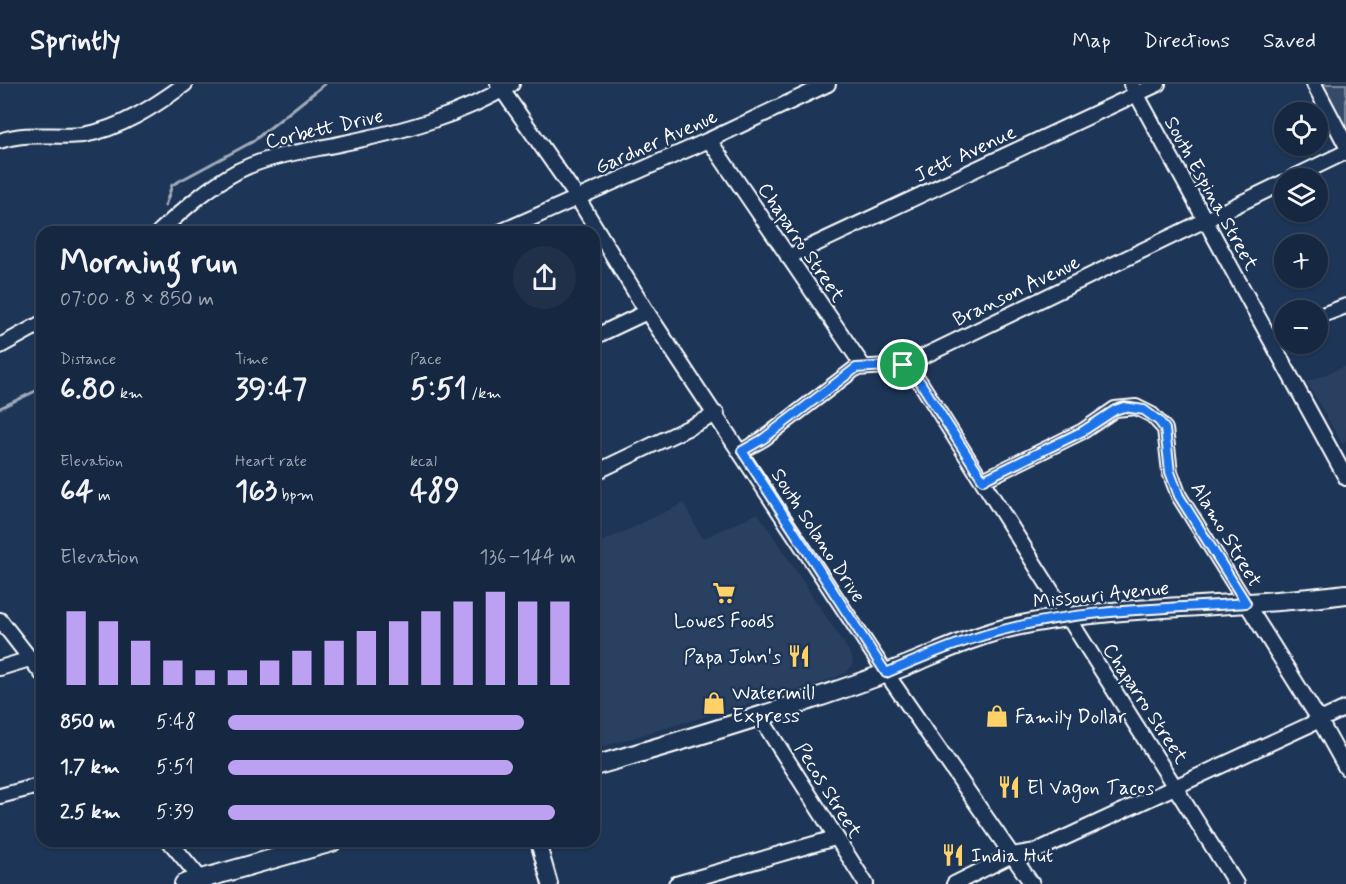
<!DOCTYPE html>
<meta charset="utf-8">
<style>
:root{--surface:#162841;--page:#1f3048;--text:#f1f3f6;--muted:#9ea6b1;--line:#35445a;--accent:#bca0f2}
body{margin:0;font-family:Mynerve,sans-serif;background:var(--page);color:var(--text);height:100vh;display:flex;flex-direction:column;font-size:22px;white-space:nowrap}
*{box-sizing:border-box;margin:0}
p{font-size:20px;color:var(--muted)}
.icon{flex:none;width:33px;height:33px;fill:none;stroke:currentColor;stroke-width:2;stroke-linecap:round;stroke-linejoin:round}
.map{position:relative;flex:1;overflow:hidden}
.side{position:absolute;left:36px;top:142px;width:564px;height:621px;display:flex;flex-direction:column;background:var(--surface);border-radius:18px;box-shadow:0 2px 4px #0004,0 0 0 2px var(--line)}
.side>*{flex:none}
.controls{position:absolute;left:1274px;top:18px;display:grid;gap:12px}
.controls a{display:grid;place-items:center;width:54px;height:54px;border-radius:50%;background:var(--surface);box-shadow:0 2px 4px #0004,0 0 0 2px var(--line);font-size:30px}
.pin{position:absolute;display:grid;place-items:center;width:51px;height:51px;color:#fff;margin:-26px;border:3px solid #fff;border-radius:50%;box-shadow:0 2px 6px #0007}
.round{display:grid;place-items:center;flex:none;width:63px;height:63px;border-radius:32px;background:var(--page)}
.summary{display:flex;align-items:center;justify-content:space-between;height:102px;padding:0 24px}
h1{font-size:33px;font-weight:700;line-height:45px}
.figures{display:grid;grid-template-columns:repeat(3,1fr);gap:9px;height:102px;padding:6px 24px}
.figures div{display:grid;align-content:center}
.figures b{font-size:30px;font-weight:700}
.figures small{font-size:16px;font-weight:400}
.figures p{font-size:16px}
.chart{height:168px;padding:12px 24px}
.chart p{display:flex;justify-content:space-between}
.chart svg{width:100%;height:108px;margin-top:6px;stroke:var(--accent);stroke-width:6}
ul{padding:0 24px;list-style:none;font-size:20px}
li{display:grid;grid-template-columns:96px 72px 1fr;align-items:center;height:45px}
li i{height:15px;border-radius:8px;background:var(--accent)}
header{display:flex;align-items:center;gap:36px;box-sizing:border-box;height:84px;padding:0 30px;background:var(--surface);border-bottom:2px solid var(--line)}
header strong{font-size:28px}
nav{display:flex;gap:33px;margin-inline-start:auto;font-size:21px}
.map>svg:first-child{display:block}
</style>
<header>
<strong>Sprintly</strong>
<nav><a>Map</a><a>Directions</a><a>Saved</a></nav>
</header>
<div class="map">
<svg width="1346" height="800" viewBox="0 0 1346 800">
<rect width="100%" height="100%" fill="#1d3557"/>
<filter id="ink" filterUnits="userSpaceOnUse"><feTurbulence type="fractalNoise" baseFrequency=".0167" numOctaves="2"/><feDisplacementMap in="SourceGraphic" scale="12" xChannelSelector="R" yChannelSelector="G"/><feConvolveMatrix kernelMatrix="1 2 1 2 8 2 1 2 1" color-interpolation-filters="sRGB"/></filter>
<g filter="url(#ink)">
<!-- built -->
<g fill="#2a4161">
<polygon points="1346,282 1346,358 1342,360 1307,298"/>
<polygon points="684,419 702,455 758,429 848,566 853,576 852,582 846,589 820,599 594,665 594,462"/>
</g>
<!-- green -->
<polygon fill="#364b69" stroke="#9aa5b4" stroke-width="1.5" points="1311,0 1346,0 1346,67"/>
<g fill="none" stroke-linecap="round" stroke-linejoin="round">
<!-- stream -->
<g stroke="#a0aab8" stroke-width="3">
<polyline points="165,122 172,101 252,58 325,0"/>
<polyline points="0,324 42,304"/>
</g>
<!-- minor casing -->
<g stroke="#fff" stroke-width="18">
<g id="minor">
<polyline points="498,0 577,113 647,228 886,589 1032,800"/>
<polyline points="1131,0 1346,394"/>
<polyline points="1314,0 1346,61"/>
<polyline points="709,56 863,282"/>
<path d="M0,57C27,47 55,54 83,51C120,45 155,22 185,0"/>
<polyline points="1292,94 1346,68"/>
<path d="M159,148C184,125 208,103 238,87C272,70 308,67 344,59C403,47 460,32 512,0"/>
<polyline points="500,148 709,56 828,0"/>
<polyline points="788,173 1158,0"/>
<polyline points="1317,233 1346,222"/>
<polyline points="594,253 647,228"/>
<polyline points="0,262 42,239"/>
<polyline points="903,281 920,298 1236,800"/>
<polyline points="742,367 763,355 856,284 903,281 920,274 1284,98"/>
<polyline points="594,389 717,330"/>
<polyline points="983,396 1083,347 1115,325 1136,323 1152,331 1165,345 1170,388 1179,412 1320,637 1346,684"/>
<polyline points="0,536 42,590"/>
<polyline points="0,584 30,575"/>
<polyline points="760,633 866,800"/>
<polyline points="0,712 42,701"/>
<polyline points="170,758 205,800"/>
<polyline points="538,758 550,800"/>
<polyline points="676,800 835,754"/>
<polyline points="954,800 1012,771 1036,767 1346,624"/>
</g>
</g>
<!-- major casing -->
<g stroke="#fff" stroke-width="22">
<g id="major">
<path d="M594,682C692,654 789,625 884,590C929,574 970,552 1016,542C1124,519 1237,525 1346,510"/>
<polyline points="184,800 332,758"/>
</g>
</g>
<!-- minor -->
<use href="#minor" stroke="#1d3557" stroke-width="14"/>
<!-- major -->
<use href="#major" stroke="#1d3557" stroke-width="18"/>
</g>
</g>
<g fill="none" stroke-linecap="round" stroke-linejoin="round" filter="url(#ink)">
<!-- route casing -->
<g stroke="#fff" stroke-width="12">
<path id="route" d="M903,281L920,298L983,396L1083,347L1115,326L1124,323L1144,326L1159,337L1165,345L1170,388L1179,412L1246,519C1169,525 1089,525 1015,543C970,553 928,571 886,589L742,367L763,355L856,284Z"/>
</g>
<!-- route -->
<use href="#route" stroke="#1a73e8" stroke-width="8"/>
</g>
<!-- icons -->
<defs>
<g id="supermarket-bare" transform="scale(1.8)"><path d="M-6-5.5h2.5l.6 2H6L4.5 2H-2.5L-4.4-4H-6ZM-1.5 3.2a1.3 1.3 0 1 0 .1 0ZM3 3.2a1.3 1.3 0 1 0 .1 0Z" fill="#ffd166" stroke="#1d3557" stroke-width="2.5" paint-order="stroke"/></g>
<g id="restaurant-bare" transform="scale(1.8)"><path d="M-5-6h1v4h1v-4h1v4h1v-4h1v5L-1.5 .5V6h-2V.5L-5-1ZM5-6V6H3V1.5H1.5Q1.5-4 5-6Z" fill="#ffd166" stroke="#1d3557" stroke-width="2.5" paint-order="stroke"/></g>
<g id="shop-bare" transform="scale(1.8)"><path d="M-5-2.5h2.3a2.7 3.5 0 0 1 5.4 0H5L5.5 6h-11ZM-1.5-2.5h3a1.5 2.3 0 0 0-3 0Z" fill="#ffd166" stroke="#1d3557" stroke-width="2.5" paint-order="stroke"/></g>
</defs>
<g fill-rule="evenodd">
<use href="#supermarket-bare" x="724" y="509"/>
<use href="#restaurant-bare" x="799" y="572"/>
<use href="#shop-bare" x="714" y="619"/>
<use href="#shop-bare" x="997" y="632"/>
<use href="#restaurant-bare" x="1009" y="703"/>
<use href="#restaurant-bare" x="953" y="771"/>
</g>
<g text-anchor="middle" stroke-width="5" stroke-linejoin="round" paint-order="stroke">
<!-- street labels -->
<g font-size="20" fill="#fff" stroke="#1d3557">
<text transform="translate(324 44) rotate(-13)" y="7">Corbett Drive</text>
<text transform="translate(656 57) rotate(-24)" y="7">Gardner Avenue</text>
<text transform="translate(965 69) rotate(-25)" y="7">Jett Avenue</text>
<text transform="translate(1212 109) rotate(61)" y="7">South Espina Street</text>
<text transform="translate(802 158) rotate(56)" y="7">Chaparro Street</text>
<text transform="translate(1016 206) rotate(-26)" y="7">Branson Avenue</text>
<text transform="translate(1227 450) rotate(59)" y="7">Alamo Street</text>
<text transform="translate(819 451) rotate(57)" y="7">South Solano Drive</text>
<text transform="translate(1101 510) rotate(-6)" y="7">Missouri Avenue</text>
<text transform="translate(1146 619) rotate(57)" y="7">Chaparro Street</text>
<text transform="translate(829 706) rotate(58)" y="7">Pecos Street</text>
</g>
<!-- poi labels -->
<g font-size="20" fill="#fff" stroke="#1d3557" text-anchor="start">
<text x="724" y="543" text-anchor="middle">Lowes Foods</text>
<text x="781" y="579" text-anchor="end">Papa John's</text>
<text x="732" y="615">Watermill<tspan x="732" dy="23">Express</tspan></text>
<text x="1015" y="639">Family Dollar</text>
<text x="1027" y="710">El Vagon Tacos</text>
<text x="971" y="778">India Hut</text>
</g>
</g>
</svg>
<div class="controls">
<a><svg class="icon" aria-label="locate" viewBox="0 0 24 24"><circle cx="12" cy="12" r="6"/><path d="M12 2v4M12 18v4M2 12h4M18 12h4"/></svg></a>
<a><svg class="icon" aria-label="layers" viewBox="0 0 24 24"><path d="M12 4l9 5-9 5-9-5zM3 14l9 5 9-5"/></svg></a>
<a>+</a>
<a>−</a>
</div>
<div class="pin" style="left:903px;top:281px;background:#1e9e55"><svg class="icon" aria-label="arrive" viewBox="0 0 24 24"><path d="M6 21V4h12l-3 4 3 4H6"/></svg></div>
<section class="side">
<div class="summary"><div><h1>Morning run</h1><p>07:00 · 8 × 850 m</p></div><a class="round"><svg class="icon" aria-label="share" viewBox="0 0 24 24"><path d="M12 15V3M7 8l5-5 5 5M5 13v7h14v-7"/></svg></a></div>
<div class="figures">
<div><p>Distance</p><b>6.80<small> km</small></b></div>
<div><p>Time</p><b>39:47</b></div>
<div><p>Pace</p><b>5:51<small> /km</small></b></div>
</div>
<div class="figures">
<div><p>Elevation</p><b>64<small> m</small></b></div>
<div><p>Heart rate</p><b>163<small> bpm</small></b></div>
<div><p>kcal</p><b>489</b></div>
</div>
<div class="chart"><p><span>Elevation</span>136–144 m</p>
<svg viewBox="0 0 160 44" preserveAspectRatio="none"><path d="M5 44V14M15 44V18M25 44V26M35 44V34M45 44V38M55 44V38M65 44V34M75 44V30M85 44V26M95 44V22M105 44V18M115 44V14M125 44V10M135 44V6M145 44V10M155 44V10"/></svg>
</div>
<ul>
<li><b>850 m</b>5:48<i style="width:85%"></i></li>
<li><b>1.7 km</b>5:51<i style="width:82%"></i></li>
<li><b>2.5 km</b>5:39<i style="width:94%"></i></li>
</ul>
</section>
</div>
